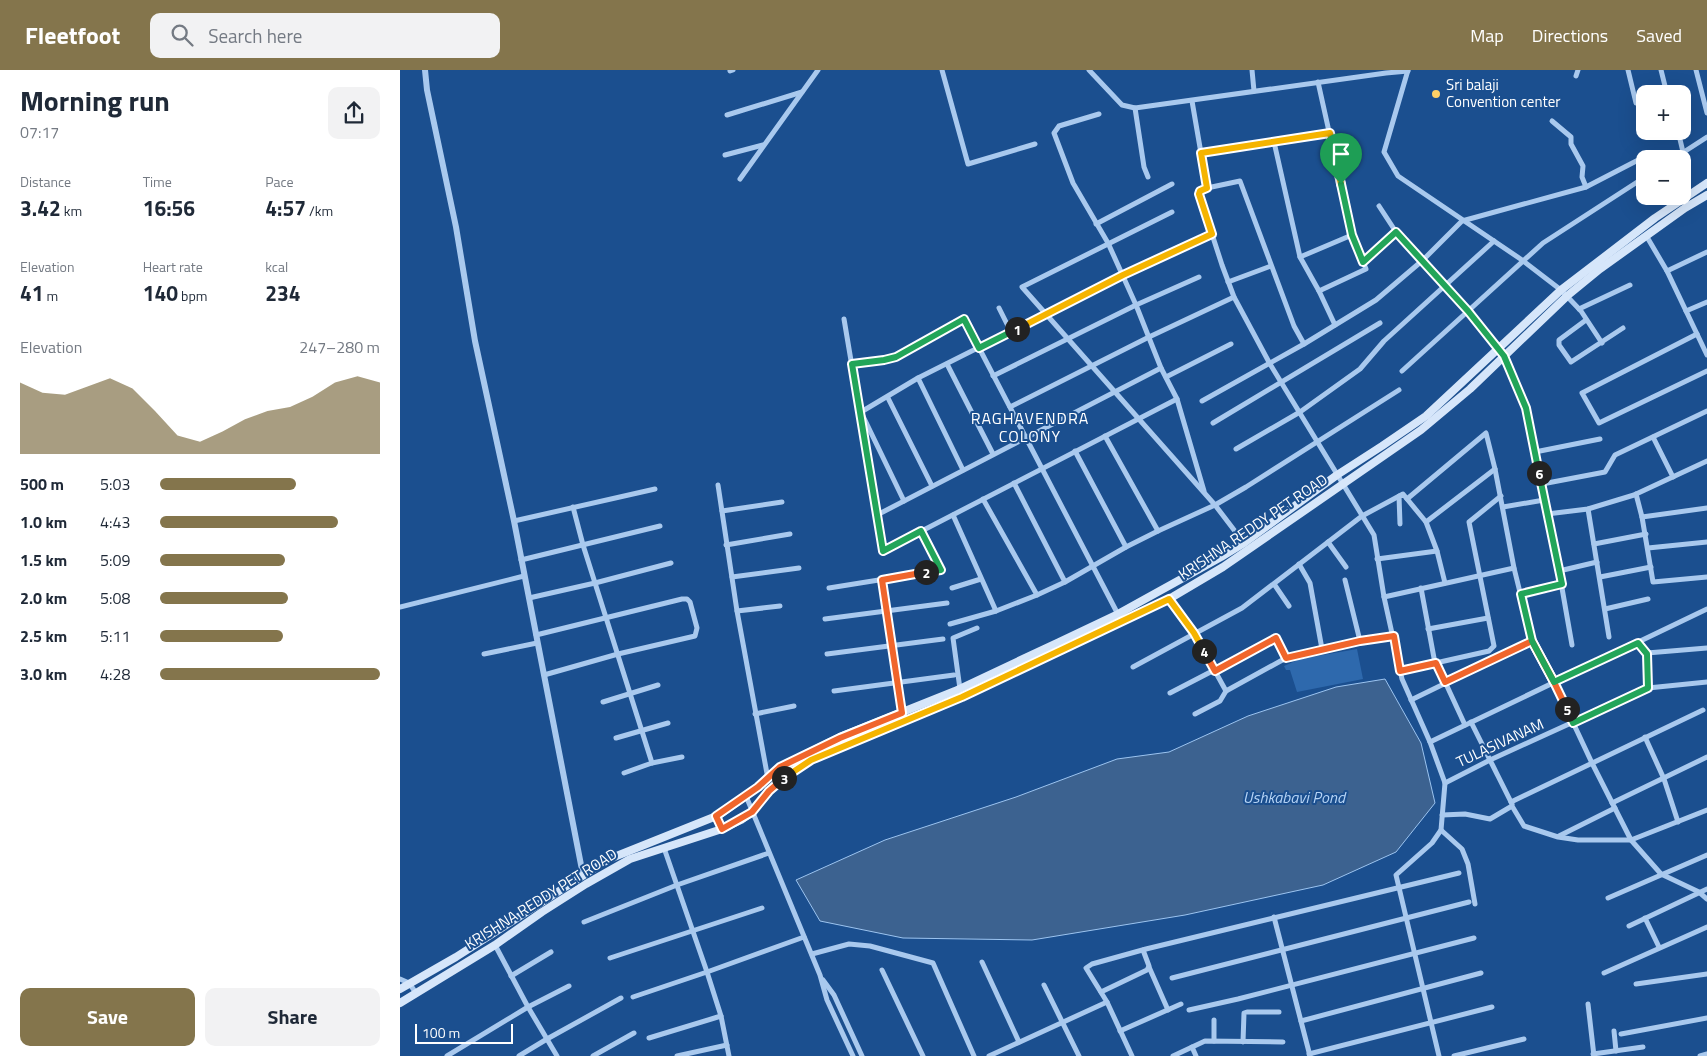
<!DOCTYPE html>
<meta charset="utf-8">
<style>
:root{--surface:#fff;--page:#f2f2f3;--text:#1f2937;--muted:#747a83;--accent:#84754c}
body{margin:0;font-family:"Titillium Web",sans-serif;background:var(--page);color:var(--text);height:100vh;display:flex;flex-direction:column;font-size:19px;white-space:nowrap}
*{box-sizing:border-box;margin:0}
p{font-size:16px;color:var(--muted)}
.icon{flex:none;width:28px;height:28px;fill:none;stroke:currentColor;stroke-width:2;stroke-linecap:round;stroke-linejoin:round}
.map{position:relative;flex:1;overflow:hidden}
.panel{display:flex;flex-direction:column;background:var(--surface);width:400px}
.panel>*{flex:none}
.tools{position:absolute;left:1236px;top:15px;display:grid;gap:10px}
.tools a{display:grid;place-items:center;width:55px;height:55px;border-radius:10px;background:var(--surface);box-shadow:0 5px 20px #0002;font-size:25px}
.scale{position:absolute;left:15px;bottom:12px;width:98px;box-sizing:border-box;padding-left:5px;border:2px solid #fff;border-top:0;font-size:14px;line-height:18px;white-space:nowrap;color:#fff;-webkit-text-stroke:4px #1b4f8f;paint-order:stroke}
.pin{position:absolute;display:grid;place-items:center;width:42px;height:42px;color:#fff;margin:-51px -21px;border-radius:50% 50% 50% 0;rotate:-45deg;box-shadow:0 0 5px #0007}
.pin .icon{rotate:45deg}
.km{position:absolute;width:25px;height:25px;margin:-12px;border-radius:50%;background:#222;color:#fff;font-size:14px;line-height:25px;text-align:center}
.round{display:grid;place-items:center;flex:none;width:52px;height:52px;border-radius:10px;background:var(--page)}
.overview{display:flex;align-items:center;justify-content:space-between;height:85px;padding:0 20px}
h1{font-size:28px;font-weight:700;line-height:38px}
.stats{display:grid;grid-template-columns:repeat(3,1fr);gap:8px;height:85px;padding:5px 20px}
.stats div{display:grid;align-content:center}
.stats b{font-size:21px;font-weight:700}
.stats small{font-size:14px;font-weight:400}
.stats p{font-size:14px}
.chart{height:140px;padding:10px 20px}
.chart p{display:flex;justify-content:space-between}
.chart svg{width:100%;height:90px;margin-top:5px;fill:var(--accent);opacity:.7}
.action{display:flex;gap:10px;margin-top:auto;padding:10px 20px}
.action a{flex:1;height:58px;border-radius:10px;background:var(--accent);color:#fff;font-size:20px;font-weight:700;line-height:58px;text-align:center}
.action a+a{background:var(--page);color:var(--text)}
ul{padding:0 20px;list-style:none;font-size:16px}
li{display:grid;grid-template-columns:80px 60px 1fr;align-items:center;height:38px}
li i{height:12px;border-radius:6px;background:var(--accent)}
header{display:flex;align-items:center;gap:30px;box-sizing:border-box;height:70px;padding:0 25px;background:var(--accent);color:#fff}
header strong{font-size:24px}
nav{display:flex;gap:28px;margin-inline-start:auto;font-size:18px}
.search{width:350px;height:45px;background:var(--page);display:flex;align-items:center;gap:12px;box-sizing:border-box;padding:0 18px;border-radius:10px;color:var(--muted);font-size:19px}
main{display:flex;flex:1;min-height:0}
.map>svg:first-child{display:block}
</style>
<header>
<strong>Fleetfoot</strong>
<div class="search"><svg class="icon" aria-label="search" viewBox="0 0 24 24"><circle cx="10" cy="10" r="6"/><path d="M15 15l6 6"/></svg>Search here</div>
<nav><a>Map</a><a>Directions</a><a>Saved</a></nav>
</header>
<main>
<section class="panel">
<div class="overview"><div><h1>Morning run</h1><p>07:17</p></div><a class="round"><svg class="icon" aria-label="share" viewBox="0 0 24 24"><path d="M12 15V3M7 8l5-5 5 5M5 13v7h14v-7"/></svg></a></div>
<div class="stats">
<div><p>Distance</p><b>3.42<small> km</small></b></div>
<div><p>Time</p><b>16:56</b></div>
<div><p>Pace</p><b>4:57<small> /km</small></b></div>
</div>
<div class="stats">
<div><p>Elevation</p><b>41<small> m</small></b></div>
<div><p>Heart rate</p><b>140<small> bpm</small></b></div>
<div><p>kcal</p><b>234</b></div>
</div>
<div class="chart"><p><span>Elevation</span>247–280 m</p>
<svg viewBox="0 0 160 44" preserveAspectRatio="none"><path d="M0 44V9L10 14L20 15L30 11L40 7L50 12L60 23L70 35L80 38L90 33L100 27L110 23L120 21L130 16L140 9L150 6L160 9V44z"/></svg>
</div>
<ul>
<li><b>500 m</b>5:03<i style="width:62%"></i></li>
<li><b>1.0 km</b>4:43<i style="width:81%"></i></li>
<li><b>1.5 km</b>5:09<i style="width:57%"></i></li>
<li><b>2.0 km</b>5:08<i style="width:58%"></i></li>
<li><b>2.5 km</b>5:11<i style="width:56%"></i></li>
<li><b>3.0 km</b>4:28<i style="width:100%"></i></li>
</ul>
<div class="action"><a>Save</a><a>Share</a></div>
</section>
<div class="map">
<svg width="1307" height="986" viewBox="0 0 1307 986">
<rect width="100%" height="100%" fill="#1b4f8f"/>
<!-- green -->
<polygon fill="#2e69ad" points="957,579 963,609 897,622 890,600 886,600 884,596 900,589"/>
<!-- water -->
<polygon fill="#3c6290" stroke="#9cc4f0" points="985,609 1021,673 1035,733 996,782 923,815 785,845 632,870 503,868 420,851 396,810 485,770 616,727 717,689 769,682 848,646 936,617"/>
<g fill="none" stroke-linecap="round" stroke-linejoin="round">
<!-- minor -->
<g stroke="#a9c9ee" stroke-width="5">
<polyline points="542,0 568,94 635,74"/>
<polyline points="689,0 722,35 735,38 986,3 1008,1"/>
<polyline points="852,0 854,21"/>
<polyline points="1008,0 984,82 998,106 1122,190 1161,220 1181,241 1202,273"/>
<polyline points="1228,0 1236,33"/>
<polyline points="1261,0 1267,24"/>
<polyline points="1296,0 1307,43"/>
<polyline points="330,1 333,0"/>
<polyline points="1176,6 1178,0"/>
<polyline points="918,12 952,165 966,199 919,221"/>
<polyline points="792,31 807,118 800,121 799,124 822,195 834,227 870,294 974,465 984,527 1002,609 1030,672 1045,713 1041,760 1032,773 996,805 1039,986"/>
<polyline points="735,38 744,97 748,107"/>
<polyline points="699,44 659,56 654,63 673,113 708,173 736,235 761,298 777,329 804,421"/>
<polyline points="327,45 402,22"/>
<polyline points="1152,51 1171,67 1171,74 1183,96 1182,107 1186,117"/>
<polyline points="1278,61 1283,82"/>
<polyline points="874,72 900,187 919,221 935,255"/>
<polyline points="801,83 930,63"/>
<polyline points="325,85 363,75"/>
<polyline points="1273,89 1307,67"/>
<polyline points="340,109 418,0"/>
<polyline points="807,118 840,111 894,256 904,274"/>
<polyline points="1264,126 1271,137"/>
<polyline points="979,136 996,162 1068,241 1103,286 1126,338 1159,501 1172,575"/>
<polyline points="772,142 622,217 815,435 844,473"/>
<polyline points="696,154 772,114"/>
<polyline points="1247,167 1267,201 1307,285"/>
<polyline points="900,187 952,165"/>
<polyline points="963,191 996,162"/>
<polyline points="1267,201 1307,182"/>
<polyline points="828,212 871,196"/>
<polyline points="599,238 611,262"/>
<polyline points="1179,239 1230,215"/>
<polyline points="1286,241 1307,232"/>
<polyline points="444,249 483,481 777,329"/>
<polyline points="1186,250 1159,270 1159,275 1171,292 1223,258"/>
<polyline points="1297,264 1182,323 1199,353 1307,301"/>
<polyline points="452,293 484,290 496,287 564,249 722,552"/>
<polyline points="547,294 593,384"/>
<polyline points="1002,301 1143,173 1245,107"/>
<polyline points="593,306 736,235 799,207"/>
<polyline points="766,307 831,274"/>
<polyline points="518,308 563,400"/>
<polyline points="488,328 532,416"/>
<polyline points="802,331 904,274 976,230 1023,190 1062,151 1186,117 1244,87 1245,89"/>
<polyline points="610,337 749,267 834,227"/>
<polyline points="813,353 980,253"/>
<polyline points="705,366 758,461"/>
<polyline points="1253,367 1273,407"/>
<polyline points="836,379 900,342 960,299 984,271 1094,171"/>
<polyline points="675,381 726,477"/>
<polyline points="1135,382 1200,369"/>
<polyline points="614,413 665,512"/>
<polyline points="1142,414 1205,402 1215,385 1307,341"/>
<polyline points="318,415 337,541 368,709"/>
<polyline points="1236,424 1242,447 1307,438"/>
<polyline points="999,426 1000,454"/>
<polyline points="583,429 637,525"/>
<polyline points="1007,429 1086,363 1095,399 1114,498 1132,571 1154,612 1192,693 1231,770 1261,804 1299,822 1307,829"/>
<polyline points="504,431 461,342 518,308 723,205 812,163"/>
<polyline points="173,437 183,475 252,693"/>
<polyline points="1103,437 1144,430"/>
<polyline points="1188,439 1209,567"/>
<polyline points="322,441 382,432"/>
<polyline points="1147,444 1188,439 1234,425 1307,391"/>
<polyline points="477,445 761,298"/>
<polyline points="553,445 596,541"/>
<polyline points="1242,447 1253,512 1307,507"/>
<polyline points="114,451 255,419"/>
<polyline points="1026,452 1095,399"/>
<polyline points="928,472 946,497"/>
<polyline points="1194,474 1246,464"/>
<polyline points="326,475 390,464"/>
<polyline points="1248,478 1307,472"/>
<polyline points="977,489 1037,481"/>
<polyline points="121,490 260,456"/>
<polyline points="899,494 910,513 922,579"/>
<polyline points="1159,501 1197,492"/>
<polyline points="332,507 399,498"/>
<polyline points="1200,507 1251,497"/>
<polyline points="482,510 502,643"/>
<polyline points="945,510 960,571"/>
<polyline points="874,514 889,536"/>
<polyline points="429,518 541,500 521,461"/>
<polyline points="552,518 581,509"/>
<polyline points="1021,518 1034,588 1065,655"/>
<polyline points="1121,524 1162,514"/>
<polyline points="984,527 1114,498"/>
<polyline points="129,528 195,513 271,493"/>
<polyline points="769,529 794,563 826,621"/>
<polyline points="0,537 124,506"/>
<polyline points="1205,539 1248,529"/>
<polyline points="337,541 380,536"/>
<polyline points="425,549 547,533"/>
<polyline points="550,554 596,541 637,525 665,512 726,477 758,461 815,435 846,417 999,320"/>
<polyline points="1028,559 1088,548"/>
<polyline points="136,565 282,529 287,529 290,532 297,558 295,566 218,584 144,605"/>
<polyline points="1238,573 1247,583 1248,618"/>
<polyline points="1247,583 1307,578"/>
<polyline points="84,584 137,573"/>
<polyline points="427,584 543,569"/>
<polyline points="733,597 842,538 962,446 1003,424 1026,452 1037,481 1045,513"/>
<polyline points="1000,601 1089,581 1094,576 1069,452 1101,426"/>
<polyline points="560,619 553,568 577,558"/>
<polyline points="434,621 554,605"/>
<polyline points="770,623 876,568 886,588"/>
<polyline points="1011,630 1132,571"/>
<polyline points="203,632 258,615"/>
<polyline points="355,644 394,636"/>
<polyline points="795,644 820,631 826,621 886,588 922,579 994,566"/>
<polyline points="1071,652 1112,734"/>
<polyline points="1245,667 1264,709 1278,752"/>
<polyline points="216,668 268,653"/>
<polyline points="1030,672 1307,539"/>
<polyline points="224,703 252,693 282,687"/>
<polyline points="1045,713 1090,690 1248,618 1307,612"/>
<polyline points="346,726 420,905 427,930 453,986"/>
<polyline points="1111,732 1303,640"/>
<polyline points="1212,733 1307,687"/>
<polyline points="1042,745 1065,744 1090,749 1112,736 1124,756 1158,767 1178,770 1231,770 1307,740"/>
<polyline points="1041,760 1062,779 1068,794 1075,834"/>
<polyline points="1159,766 1215,738"/>
<polyline points="264,778 307,902 321,946 329,986"/>
<polyline points="1208,828 1307,785"/>
<polyline points="874,847 910,986"/>
<polyline points="1245,848 1259,877"/>
<polyline points="184,852 277,815 369,783"/>
<polyline points="1229,856 1307,819"/>
<polyline points="95,875 128,937 157,986"/>
<polyline points="412,884 449,874 470,876 533,893 574,986"/>
<polyline points="210,888 362,838"/>
<polyline points="582,892 619,972"/>
<polyline points="749,897 768,940"/>
<polyline points="482,900 523,986"/>
<polyline points="1204,903 1307,857"/>
<polyline points="111,906 151,882"/>
<polyline points="772,908 1069,832"/>
<polyline points="0,909 9,913 16,923"/>
<polyline points="423,910 434,925 462,986"/>
<polyline points="1236,914 1307,904"/>
<polyline points="644,915 679,986"/>
<polyline points="701,922 747,900 749,896 743,880"/>
<polyline points="233,927 307,902 404,867"/>
<polyline points="1188,934 1194,986"/>
<polyline points="789,940 838,929 1074,868"/>
<polyline points="901,951 1081,903"/>
<polyline points="720,961 781,934"/>
<polyline points="1214,961 1216,981"/>
<polyline points="1221,964 1307,948"/>
<polyline points="249,968 321,946"/>
<polyline points="814,971 814,950"/>
<polyline points="843,972 844,943 847,942 879,942"/>
<polyline points="792,977 796,986"/>
<polyline points="909,984 1092,937"/>
<polyline points="1193,984 1243,977"/>
<polyline points="47,986 128,937 169,916"/>
<polyline points="119,986 147,969 221,928"/>
<polyline points="193,986 234,963"/>
<polyline points="277,986 327,975"/>
<polyline points="589,986 707,932"/>
<polyline points="732,986 707,932 686,898 692,894 746,879 1059,803"/>
<polyline points="773,986 805,971 883,972"/>
<polyline points="1054,986 1124,969"/>
<polyline points="1300,986 1307,984"/>
</g>
<!-- tertiary -->
<polyline stroke="#a9c9ee" stroke-width="6" points="25,0 27,20 56,157 75,271 114,451 183,805"/>
<!-- secondary -->
<g stroke="#d6e6fa" stroke-width="8">
<polyline points="0,919 56,887 209,789 319,745 358,717 380,697 440,667 555,621 659,572 718,544 821,487 844,473 937,405 982,376 1026,346 1161,220 1255,148 1307,113"/>
<polyline points="0,933 95,875 142,842 186,814 230,789 322,759 341,750 352,742 369,721 389,704 411,690 562,627 769,529 823,497 1021,360 1070,319 1167,226 1200,199 1285,138 1307,125"/>
</g>
</g>
<g fill="none" stroke-linecap="round" stroke-linejoin="round">
<!-- split-1 casing -->
<g stroke="#fff" stroke-width="10">
<polyline id="split-1" points="617,259 723,205 812,164 799,124 800,121 807,118 801,83 930,63 941,114"/>
</g>
<!-- split-2 casing -->
<g stroke="#fff" stroke-width="10">
<polyline id="split-2" points="526,502 541,500 521,461 483,481 452,294 484,290 496,287 564,249 579,278 617,259"/>
</g>
<!-- split-3 casing -->
<g stroke="#fff" stroke-width="10">
<polyline id="split-3" points="384,708 369,721 352,742 322,759 316,746 358,717 380,697 440,668 502,643 482,510 526,502"/>
</g>
<!-- split-4 casing -->
<g stroke="#fff" stroke-width="10">
<polyline id="split-4" points="384,708 411,690 562,627 769,529 794,563 804,581"/>
</g>
<!-- split-5 casing -->
<g stroke="#fff" stroke-width="10">
<polyline id="split-5" points="804,581 815,601 876,568 886,588 960,571 994,566 1000,601 1036,593 1045,612 1132,571 1154,612 1167,639"/>
</g>
<!-- split-6 casing -->
<g stroke="#fff" stroke-width="10">
<polyline id="split-6" points="1139,403 1162,514 1121,524 1132,571 1154,612 1238,573 1247,584 1248,618 1173,653 1167,639"/>
</g>
<!-- split-7 casing -->
<g stroke="#fff" stroke-width="10">
<polyline id="split-7" points="941,114 952,165 963,192 996,162 1068,241 1104,286 1126,338 1139,403"/>
</g>
<!-- split-1 -->
<use href="#split-1" stroke="#f5b400" stroke-width="6"/>
<!-- split-2 -->
<use href="#split-2" stroke="#22a559" stroke-width="6"/>
<!-- split-3 -->
<use href="#split-3" stroke="#f0652b" stroke-width="6"/>
<!-- split-4 -->
<use href="#split-4" stroke="#f5b400" stroke-width="6"/>
<!-- split-5 -->
<use href="#split-5" stroke="#f0652b" stroke-width="6"/>
<!-- split-6 -->
<use href="#split-6" stroke="#22a559" stroke-width="6"/>
<!-- split-7 -->
<use href="#split-7" stroke="#22a559" stroke-width="6"/>
</g>
<!-- markers -->
<circle fill="#ffd166" stroke="#1b4f8f" stroke-width="2" cx="1036" cy="24" r="5"/>
<g text-anchor="middle" stroke-width="4" stroke-linejoin="round" paint-order="stroke">
<!-- poi labels -->
<g font-size="15" fill="#fff" stroke="#1b4f8f" text-anchor="start">
<text x="1046" y="20">Sri balaji<tspan x="1046" dy="17">Convention center</tspan></text>
</g>
<!-- street labels -->
<g font-size="15" fill="#fff" stroke="#1b4f8f">
<text transform="translate(853 457) rotate(-34)" y="5">KRISHNA REDDY PET ROAD</text>
<text transform="translate(1100 673) rotate(-25)" y="5">TULASIVANAM</text>
<text transform="translate(141 829) rotate(-32)" y="5">KRISHNA REDDY PET ROAD</text>
</g>
<!-- neighbourhood labels -->
<g font-size="16" letter-spacing="1" fill="#fff" stroke="#1b4f8f">
<text x="630" y="354">RAGHAVENDRA<tspan x="630" dy="18">COLONY</tspan></text>
</g>
<!-- water labels -->
<g font-size="16" font-style="italic" fill="#b5d3f5" stroke="#1b4f8f">
<text x="894" y="733">Ushkabavi Pond</text>
</g>
</g>
</svg>
<div class="tools">
<a>+</a>
<a>−</a>
</div>
<div class="scale">100 m</div>
<div class="pin" style="left:941px;top:114px;background:#1e9e55"><svg class="icon" aria-label="arrive" viewBox="0 0 24 24"><path d="M6 21V4h12l-3 4 3 4H6"/></svg></div>
<b class="km" style="left:617px;top:259px">1</b>
<b class="km" style="left:526px;top:502px">2</b>
<b class="km" style="left:384px;top:708px">3</b>
<b class="km" style="left:804px;top:581px">4</b>
<b class="km" style="left:1167px;top:639px">5</b>
<b class="km" style="left:1139px;top:403px">6</b>
</div>
</main>
